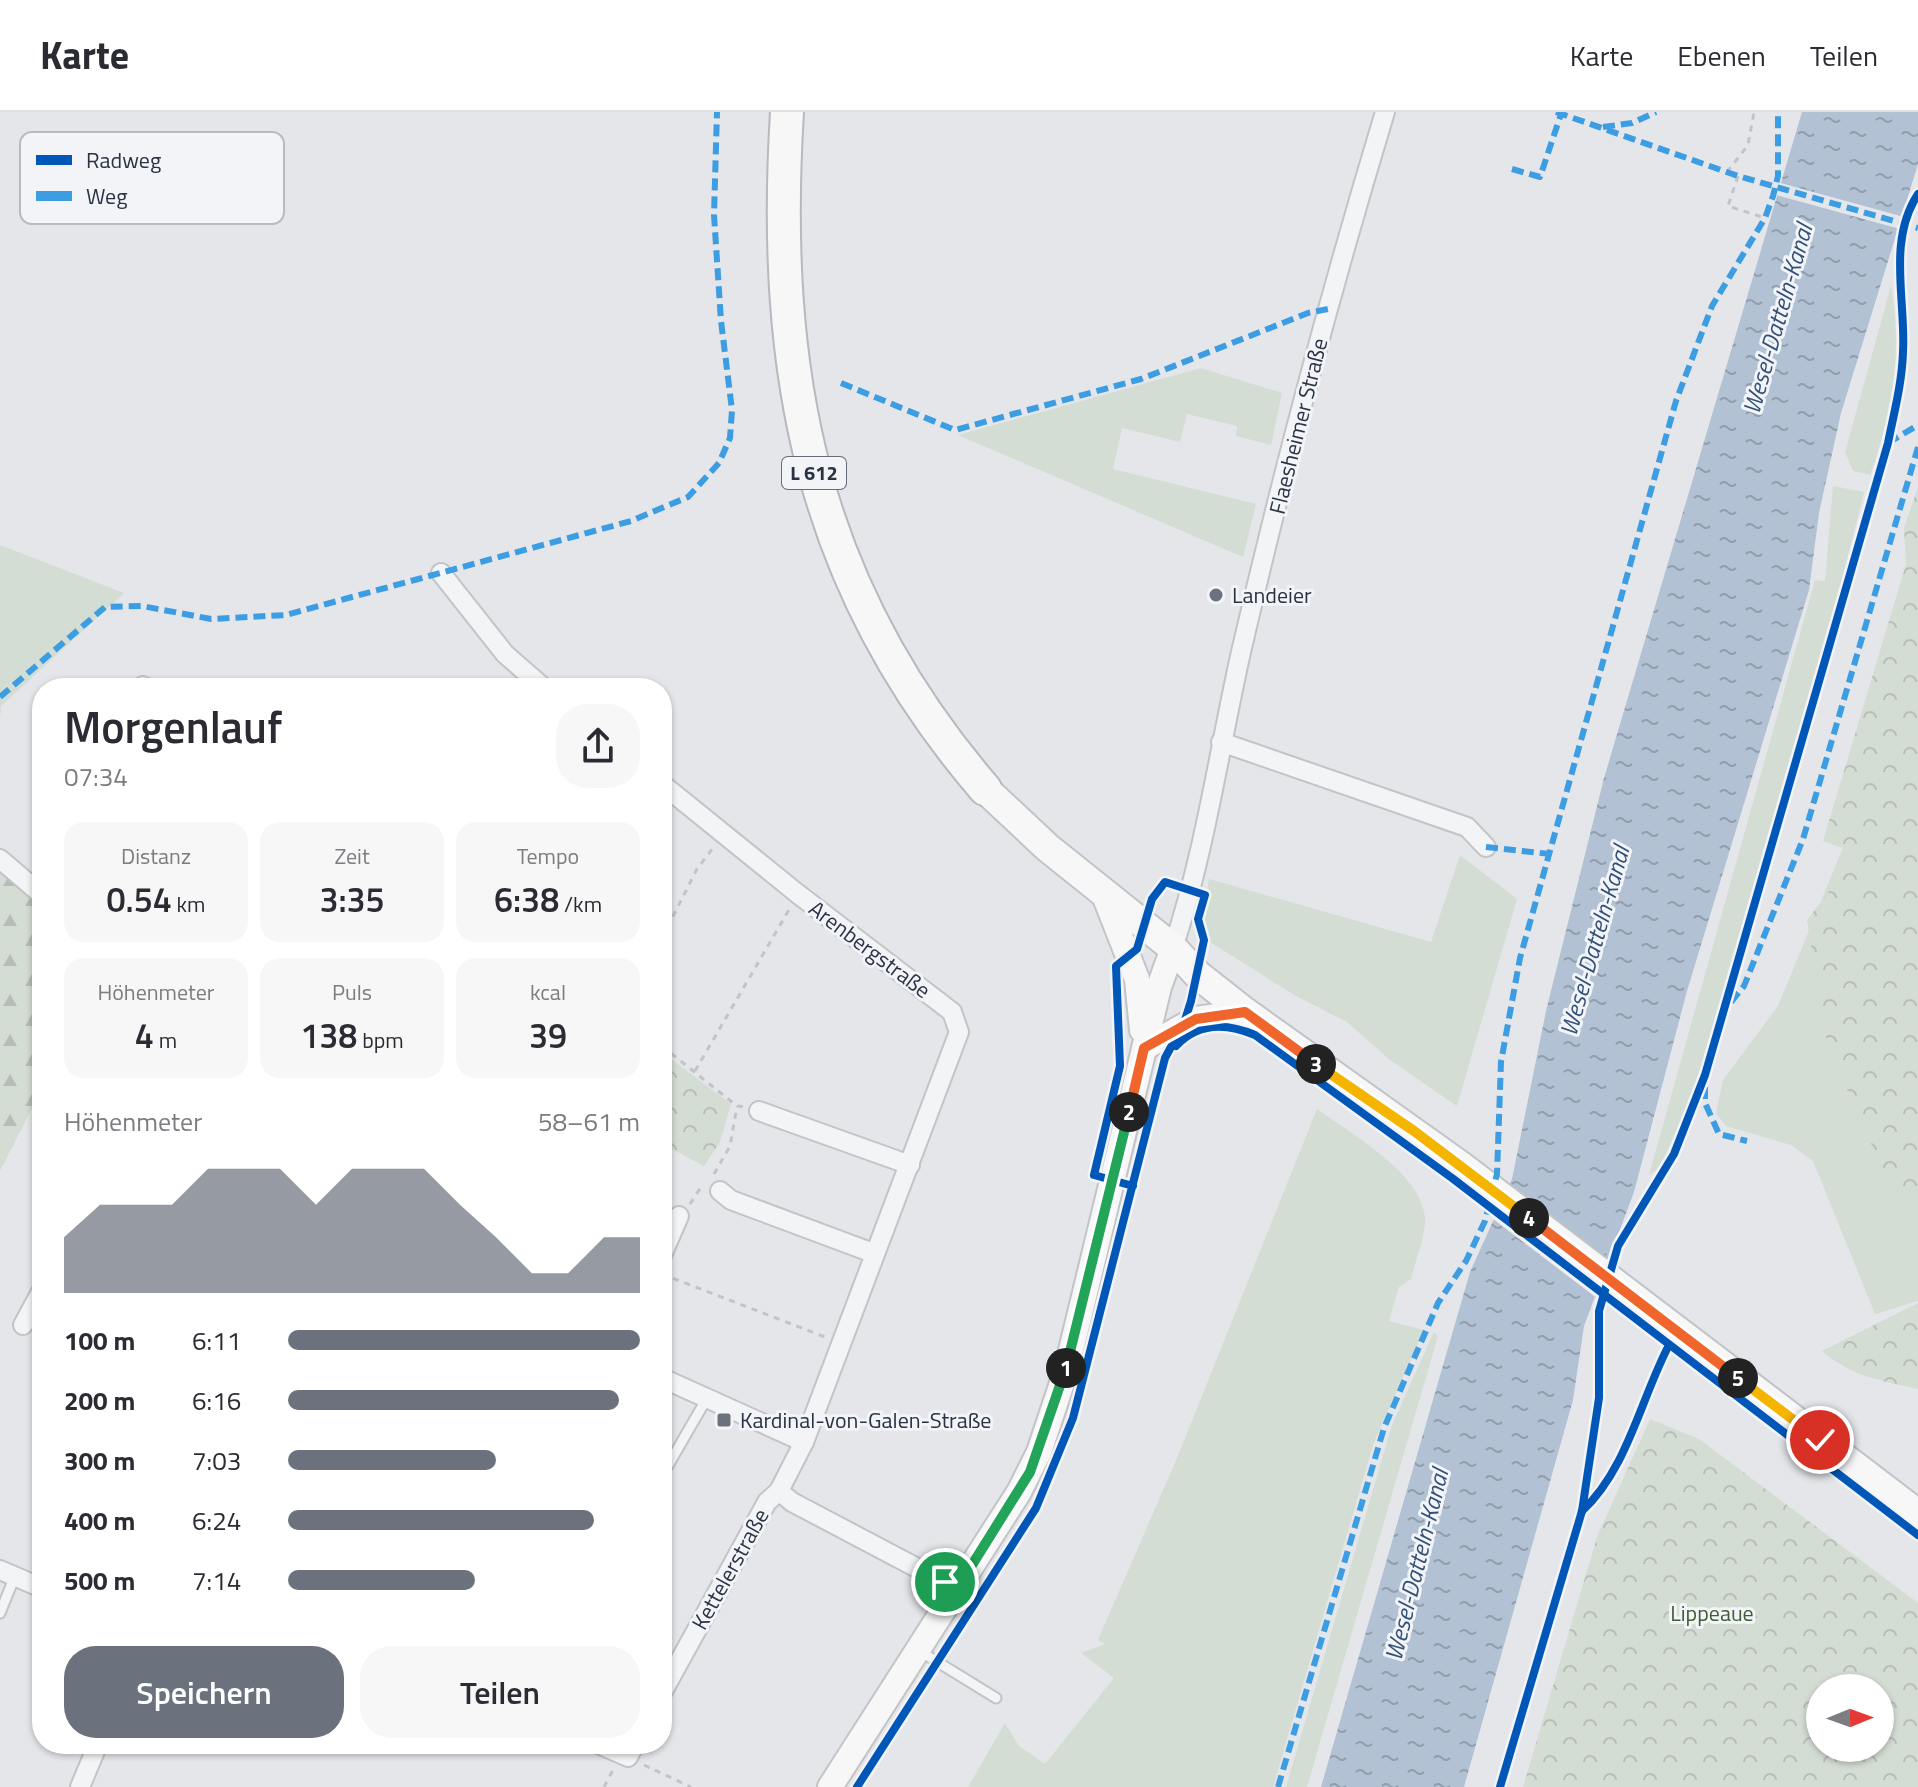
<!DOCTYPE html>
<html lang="de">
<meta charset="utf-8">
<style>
:root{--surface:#fff;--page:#f7f7f7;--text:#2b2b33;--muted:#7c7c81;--line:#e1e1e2;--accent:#6b727d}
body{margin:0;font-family:"Titillium Web",sans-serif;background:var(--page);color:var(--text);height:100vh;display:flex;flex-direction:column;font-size:30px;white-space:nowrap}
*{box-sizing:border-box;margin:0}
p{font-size:26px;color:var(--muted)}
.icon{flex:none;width:44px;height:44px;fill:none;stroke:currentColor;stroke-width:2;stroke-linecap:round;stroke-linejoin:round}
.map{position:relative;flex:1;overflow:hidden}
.side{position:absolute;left:32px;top:566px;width:640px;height:1076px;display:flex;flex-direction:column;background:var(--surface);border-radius:32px;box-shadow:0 2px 6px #0004}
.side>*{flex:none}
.needle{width:52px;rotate:89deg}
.controls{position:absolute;left:1806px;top:1562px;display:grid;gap:16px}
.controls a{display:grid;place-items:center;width:88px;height:88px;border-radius:50%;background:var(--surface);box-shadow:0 2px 6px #0004;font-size:40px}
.pin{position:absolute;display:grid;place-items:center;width:68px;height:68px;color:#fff;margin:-34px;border:4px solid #fff;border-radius:50%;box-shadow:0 2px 8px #0007}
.km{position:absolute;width:40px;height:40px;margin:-20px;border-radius:50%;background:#222;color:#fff;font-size:22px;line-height:40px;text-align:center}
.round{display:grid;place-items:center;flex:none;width:84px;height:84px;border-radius:32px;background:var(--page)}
.head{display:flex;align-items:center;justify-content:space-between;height:136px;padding:0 32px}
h1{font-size:44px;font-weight:600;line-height:60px}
.figures{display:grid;grid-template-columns:repeat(3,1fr);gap:12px;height:136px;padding:8px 32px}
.figures div{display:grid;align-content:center;border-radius:20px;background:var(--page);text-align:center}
.figures b{font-size:34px;font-weight:600}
.figures small{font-size:22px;font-weight:400}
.figures p{font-size:22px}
.chart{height:224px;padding:16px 32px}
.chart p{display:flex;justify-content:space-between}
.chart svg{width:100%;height:144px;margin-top:8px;fill:var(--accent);opacity:.7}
.primary-button{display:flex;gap:16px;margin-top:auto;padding:16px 32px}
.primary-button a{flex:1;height:92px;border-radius:32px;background:var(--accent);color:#fff;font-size:32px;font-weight:600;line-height:92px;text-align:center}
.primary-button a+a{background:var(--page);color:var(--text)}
ul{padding:0 32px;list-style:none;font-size:26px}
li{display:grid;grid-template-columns:128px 96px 1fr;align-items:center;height:60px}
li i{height:20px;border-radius:10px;background:var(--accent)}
header{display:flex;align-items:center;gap:48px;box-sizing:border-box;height:112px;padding:0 40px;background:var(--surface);border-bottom:2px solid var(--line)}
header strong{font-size:38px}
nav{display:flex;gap:44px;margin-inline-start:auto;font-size:28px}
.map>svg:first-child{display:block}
</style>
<header>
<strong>Karte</strong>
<nav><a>Karte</a><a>Ebenen</a><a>Teilen</a></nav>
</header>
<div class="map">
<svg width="1918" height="1675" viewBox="0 0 1918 1675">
<defs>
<pattern id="forest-firs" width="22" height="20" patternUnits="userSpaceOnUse" patternTransform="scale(2)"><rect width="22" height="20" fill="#d4ddd4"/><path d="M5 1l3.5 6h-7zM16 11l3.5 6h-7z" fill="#b6beb7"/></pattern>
<pattern id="park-crowns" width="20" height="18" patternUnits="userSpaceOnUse" patternTransform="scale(2)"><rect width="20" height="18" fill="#d4ddd4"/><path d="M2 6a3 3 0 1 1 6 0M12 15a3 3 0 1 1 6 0" fill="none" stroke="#b6beb7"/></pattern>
<pattern id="water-ripples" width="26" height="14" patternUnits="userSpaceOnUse" patternTransform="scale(2)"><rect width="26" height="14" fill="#b2c2d4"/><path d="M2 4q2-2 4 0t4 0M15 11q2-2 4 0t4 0" fill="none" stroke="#919eae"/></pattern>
</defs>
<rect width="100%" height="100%" fill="#e4e6e9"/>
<!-- grass -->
<g fill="#d4ddd4">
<path d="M1891,174C1903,240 1892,301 1870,363L1853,359L1845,340Z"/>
<polygon points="1201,256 1282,281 1271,333 1236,324 1237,314 1187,302 1180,330 1122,316 1113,357 1256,392 1243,445 958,323"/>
<polygon points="1833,374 1864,380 1842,468 1845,469 1699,968 1659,1057 1649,1063 1815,468 1825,469"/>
<polygon points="0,433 124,481 1,594 0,606"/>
<polygon points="1918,461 1918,1189 1875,1202 1813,1049 1791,1033 1726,1014 1716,1001 1723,968 1778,894 1846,728"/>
<path d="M1460,743L1517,787L1457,994L1390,948L1347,910L1296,884L1210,830C1202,807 1205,790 1209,767L1431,830Z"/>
<path d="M1317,997C1350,1021 1422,1061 1425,1106C1426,1124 1415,1149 1411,1167L1399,1175L1389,1209L1424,1218L1374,1330L1273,1675H968L1005,1611L1019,1634L1045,1652L1114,1566L1081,1541L1105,1532L1098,1528L1177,1346Z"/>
<polygon points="1434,1220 1438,1224 1307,1675 1286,1675 1392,1313"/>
</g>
<!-- forest -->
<polygon fill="url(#forest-firs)" points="0,756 42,789 42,977 0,1059"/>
<!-- park -->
<g fill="url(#park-crowns)" fill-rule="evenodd">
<polygon points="1918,375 1918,1105 1890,1074 1827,933 1807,808 1841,764 1848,738 1823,729 1906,452 1904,416"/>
<polygon points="662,940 731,992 720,1030 704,1054 662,1032"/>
<path d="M1918,1191V1277C1881,1269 1851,1264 1822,1239Z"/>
<path d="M1650,1307L1699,1327L1918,1491V1675H1523L1597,1425ZM1880,1576V1636H1820V1576Z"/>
</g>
<!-- water -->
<polygon fill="url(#water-ripples)" points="1802,0 1918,0 1918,52 1841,301 1819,401 1809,478 1687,879 1634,1080 1584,1214 1573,1288 1464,1675 1321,1675 1470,1160 1512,1067 1546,899 1604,666"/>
<!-- pier -->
<g fill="#e4e6e9">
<polygon points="1777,70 1904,105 1900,117 1773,82"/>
<polygon points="1505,1072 1611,1153 1598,1187 1490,1105"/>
</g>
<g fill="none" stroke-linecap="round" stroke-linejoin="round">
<!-- lane casing -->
<g stroke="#c2c4c7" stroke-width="13">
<g id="lane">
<polyline points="662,1364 707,1286"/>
<polyline points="0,1501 15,1464"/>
<polyline points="918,1538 996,1586"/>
</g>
</g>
<!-- street casing -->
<g stroke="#c2c4c7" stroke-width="22">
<g id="street">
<polyline points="441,461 505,542 544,576"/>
<polyline points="143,574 147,576"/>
<polyline points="1221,630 1467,715 1486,735"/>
<polyline points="662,672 798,782 952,900 959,920 804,1330"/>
<polyline points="0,747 42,783"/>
<path d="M1173,836C1205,740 1219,638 1241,540C1283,359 1331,178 1385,0"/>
<polyline points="759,999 910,1053"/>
<polyline points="720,1079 731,1088 873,1141"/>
<polyline points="662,1143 679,1104"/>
<polyline points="23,1213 42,1178"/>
<polyline points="662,1266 804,1330 779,1379 792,1390 957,1477"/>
<polyline points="0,1458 42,1476"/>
<polyline points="662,1581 767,1390 779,1379"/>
<polyline points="598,1632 628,1645 635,1632"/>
<polyline points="80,1675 98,1632"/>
</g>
</g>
<!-- secondary casing -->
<g stroke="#c2c4c7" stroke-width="28">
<g id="secondary">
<polyline points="1104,783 1137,867 1142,918"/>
<polyline points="1144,936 1196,907 1245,900"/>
<polyline points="830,1675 1019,1380 1039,1340 1066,1259 1159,875 1173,836"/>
</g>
</g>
<!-- primary casing -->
<g stroke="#c0c3c7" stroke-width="32">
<polyline id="primary" points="985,677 1048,736 1173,836 1198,863 1245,900 1461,1054 1918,1402"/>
</g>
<!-- highway casing -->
<g stroke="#b6b9be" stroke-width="36">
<path id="highway" d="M787,0C771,261 811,475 985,677"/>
</g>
<!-- path -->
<g stroke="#c3c4c9" stroke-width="3" stroke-dasharray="6 6" stroke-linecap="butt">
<polyline points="1727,60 1748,33 1754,0"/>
<polyline points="1738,64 1728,94 1765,106"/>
<polyline points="1915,87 1918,88"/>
<polyline points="662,826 697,757 713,736"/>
<polyline points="662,934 737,994 744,995"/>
<polyline points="695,959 790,796"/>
<polyline points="714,1062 730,1034 737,994"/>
<polyline points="690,1092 703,1072"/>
<polyline points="662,1162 825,1225"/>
<polyline points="37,1456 42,1444"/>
<polyline points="644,1653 691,1675"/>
<polyline points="604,1675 614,1656"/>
</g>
<!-- lane -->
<use href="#lane" stroke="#f3f4f6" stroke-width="9"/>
<!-- street -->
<use href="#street" stroke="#f3f4f6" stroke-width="18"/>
<!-- secondary -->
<use href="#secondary" stroke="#f7f7f7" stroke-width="24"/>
<!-- primary -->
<use href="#primary" stroke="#f7f7f7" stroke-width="28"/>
<!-- highway -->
<use href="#highway" stroke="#f7f7f7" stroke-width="32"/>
<!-- quiet -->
<g stroke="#3d9de3" stroke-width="6" stroke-dasharray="12 6" stroke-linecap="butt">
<polyline points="1556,0 1738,64 1918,116"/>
<polyline points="1603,15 1632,11 1656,0"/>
<polyline points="1512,57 1540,65 1561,2"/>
<polyline points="841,271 955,318 1141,267 1308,201 1328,197"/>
<polyline points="1888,331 1918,313"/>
<polyline points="0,585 105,495 142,494 211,507 286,503 631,409 688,385 719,351 730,326 732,298 721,209 714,103 717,0"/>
<polyline points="1486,735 1550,742"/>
<polyline points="1731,890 1744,874 1803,727 1918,335"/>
<polyline points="1705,975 1705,991 1719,1022 1747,1029"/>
<polyline points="1278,1675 1384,1316 1438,1191 1466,1149 1485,1109 1497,1062 1501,950 1520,846 1676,289 1712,194 1765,106 1773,84 1778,64 1778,0"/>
</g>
<!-- cycleway casing -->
<g stroke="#f2f4f8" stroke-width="13">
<g id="cycleway">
<path d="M1176,934C1198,910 1227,911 1255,923L1452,1066L1918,1423"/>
<path d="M1582,1399C1627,1358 1641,1286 1669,1233"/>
<polyline points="857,1675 1036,1396 1073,1306 1165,946 1184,911 1191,889 1204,828 1198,807 1205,783 1165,770 1152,787 1137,837 1116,854 1120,954 1094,1063 1133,1074"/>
<path d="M1500,1675L1582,1399L1599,1286V1199L1618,1134L1674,1042L1705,963L1888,331C1894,301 1902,271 1903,240C1906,188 1887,129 1918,82"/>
</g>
</g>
<!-- cycleway -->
<use href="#cycleway" stroke="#0057b8" stroke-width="8"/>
</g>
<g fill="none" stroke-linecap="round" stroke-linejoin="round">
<!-- split-1 casing -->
<g stroke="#fff" stroke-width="16">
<polyline id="split-1" points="945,1470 957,1477 1030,1360 1066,1256"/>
</g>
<!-- split-2 casing -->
<g stroke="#fff" stroke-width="16">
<polyline id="split-2" points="1066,1256 1129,1000"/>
</g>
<!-- split-3 casing -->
<g stroke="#fff" stroke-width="16">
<polyline id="split-3" points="1129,1000 1144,936 1196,907 1245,900 1316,952"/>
</g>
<!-- split-4 casing -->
<g stroke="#fff" stroke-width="16">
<polyline id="split-4" points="1316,952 1414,1019 1529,1106"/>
</g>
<!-- split-5 casing -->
<g stroke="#fff" stroke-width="16">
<polyline id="split-5" points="1529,1106 1738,1266"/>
</g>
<!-- split-6 casing -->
<g stroke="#fff" stroke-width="16">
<polyline id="split-6" points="1738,1266 1820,1328"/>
</g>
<!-- split-1 -->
<use href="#split-1" stroke="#22a559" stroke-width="10"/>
<!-- split-2 -->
<use href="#split-2" stroke="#22a559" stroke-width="10"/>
<!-- split-3 -->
<use href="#split-3" stroke="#f0652b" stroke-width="10"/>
<!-- split-4 -->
<use href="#split-4" stroke="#f5b400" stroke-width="10"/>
<!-- split-5 -->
<use href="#split-5" stroke="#f0652b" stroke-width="10"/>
<!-- split-6 -->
<use href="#split-6" stroke="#f5b400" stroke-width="10"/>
</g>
<!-- markers -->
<g fill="#6b727d" stroke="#f2f4f8" stroke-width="3">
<circle cx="1216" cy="483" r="8"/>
<rect x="716" y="1300" width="16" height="16" rx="4"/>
</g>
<g text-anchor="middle" stroke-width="6" stroke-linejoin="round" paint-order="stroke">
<!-- shield labels -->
<rect fill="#f2f4f8" stroke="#666d79" stroke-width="2" x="782" y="345" width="64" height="32" rx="6"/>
<g font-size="20" font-weight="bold" fill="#2a3343">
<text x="814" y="368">L 612</text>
</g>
<!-- street labels -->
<g font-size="22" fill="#2a3343" stroke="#f2f4f8">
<text transform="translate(1298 314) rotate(-76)" y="8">Flaesheimer Straße</text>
<text transform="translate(870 837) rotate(37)" y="8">Arenbergstraße</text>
<text transform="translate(730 1457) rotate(-61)" y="8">Kettelerstraße</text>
</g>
<!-- poi labels -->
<g font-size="22" fill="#2a3343" stroke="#f2f4f8" text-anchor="start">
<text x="1232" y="491">Landeier</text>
<text x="740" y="1316">Kardinal-von-Galen-Straße</text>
</g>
<!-- park labels -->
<g font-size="22" fill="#3e5f36" stroke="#f2f4f8">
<text x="1712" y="1509">Lippeaue</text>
</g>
<!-- water labels -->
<g font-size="24" font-style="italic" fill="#335178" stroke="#f2f4f8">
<text transform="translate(1778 207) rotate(-74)" y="8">Wesel-Datteln-Kanal</text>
<text transform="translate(1595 829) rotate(-74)" y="8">Wesel-Datteln-Kanal</text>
<text transform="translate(1417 1453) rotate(-76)" y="8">Wesel-Datteln-Kanal</text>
</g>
</g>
<!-- legend -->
<rect x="20" y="20" width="264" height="92" rx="12" fill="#f2f4f8" stroke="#b6bac2" stroke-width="2"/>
<rect x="36" y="43" width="36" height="10" fill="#0057b8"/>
<rect x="36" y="79" width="36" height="10" fill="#3d9de3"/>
<g font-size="22" fill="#2a3343">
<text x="86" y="56">Radweg</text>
<text x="86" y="92">Weg</text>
</g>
</svg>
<div class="controls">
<a><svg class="needle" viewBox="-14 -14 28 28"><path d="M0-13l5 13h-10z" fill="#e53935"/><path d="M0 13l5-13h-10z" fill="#7c7c81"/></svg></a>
</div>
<div class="pin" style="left:945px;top:1470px;background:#1e9e55"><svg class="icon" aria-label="arrive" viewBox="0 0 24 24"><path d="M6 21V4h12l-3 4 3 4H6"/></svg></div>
<div class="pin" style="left:1820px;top:1328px;background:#d93025"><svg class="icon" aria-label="check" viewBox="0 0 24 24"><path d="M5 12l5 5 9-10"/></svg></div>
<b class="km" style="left:1066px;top:1256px">1</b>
<b class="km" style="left:1129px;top:1000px">2</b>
<b class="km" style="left:1316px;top:952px">3</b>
<b class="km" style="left:1529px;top:1106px">4</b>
<b class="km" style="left:1738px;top:1266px">5</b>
<section class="side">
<div class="head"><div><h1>Morgenlauf</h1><p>07:34</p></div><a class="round"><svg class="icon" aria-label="share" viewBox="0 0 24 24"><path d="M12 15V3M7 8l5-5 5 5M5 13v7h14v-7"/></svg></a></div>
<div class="figures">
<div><p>Distanz</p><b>0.54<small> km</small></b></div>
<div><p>Zeit</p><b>3:35</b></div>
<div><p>Tempo</p><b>6:38<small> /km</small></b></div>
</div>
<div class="figures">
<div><p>Höhenmeter</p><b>4<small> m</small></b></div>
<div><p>Puls</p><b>138<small> bpm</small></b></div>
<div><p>kcal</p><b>39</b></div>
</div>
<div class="chart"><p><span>Höhenmeter</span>58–61 m</p>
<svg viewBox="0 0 160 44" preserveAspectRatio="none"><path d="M0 44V27L10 17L20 17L30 17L40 6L50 6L60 6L70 17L80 6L90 6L100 6L110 17L120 27L130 38L140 38L150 27L160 27V44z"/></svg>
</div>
<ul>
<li><b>100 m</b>6:11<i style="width:100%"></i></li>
<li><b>200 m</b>6:16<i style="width:94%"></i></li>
<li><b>300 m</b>7:03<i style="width:59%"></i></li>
<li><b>400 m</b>6:24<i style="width:87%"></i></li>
<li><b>500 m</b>7:14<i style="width:53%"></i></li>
</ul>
<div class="primary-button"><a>Speichern</a><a>Teilen</a></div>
</section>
</div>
